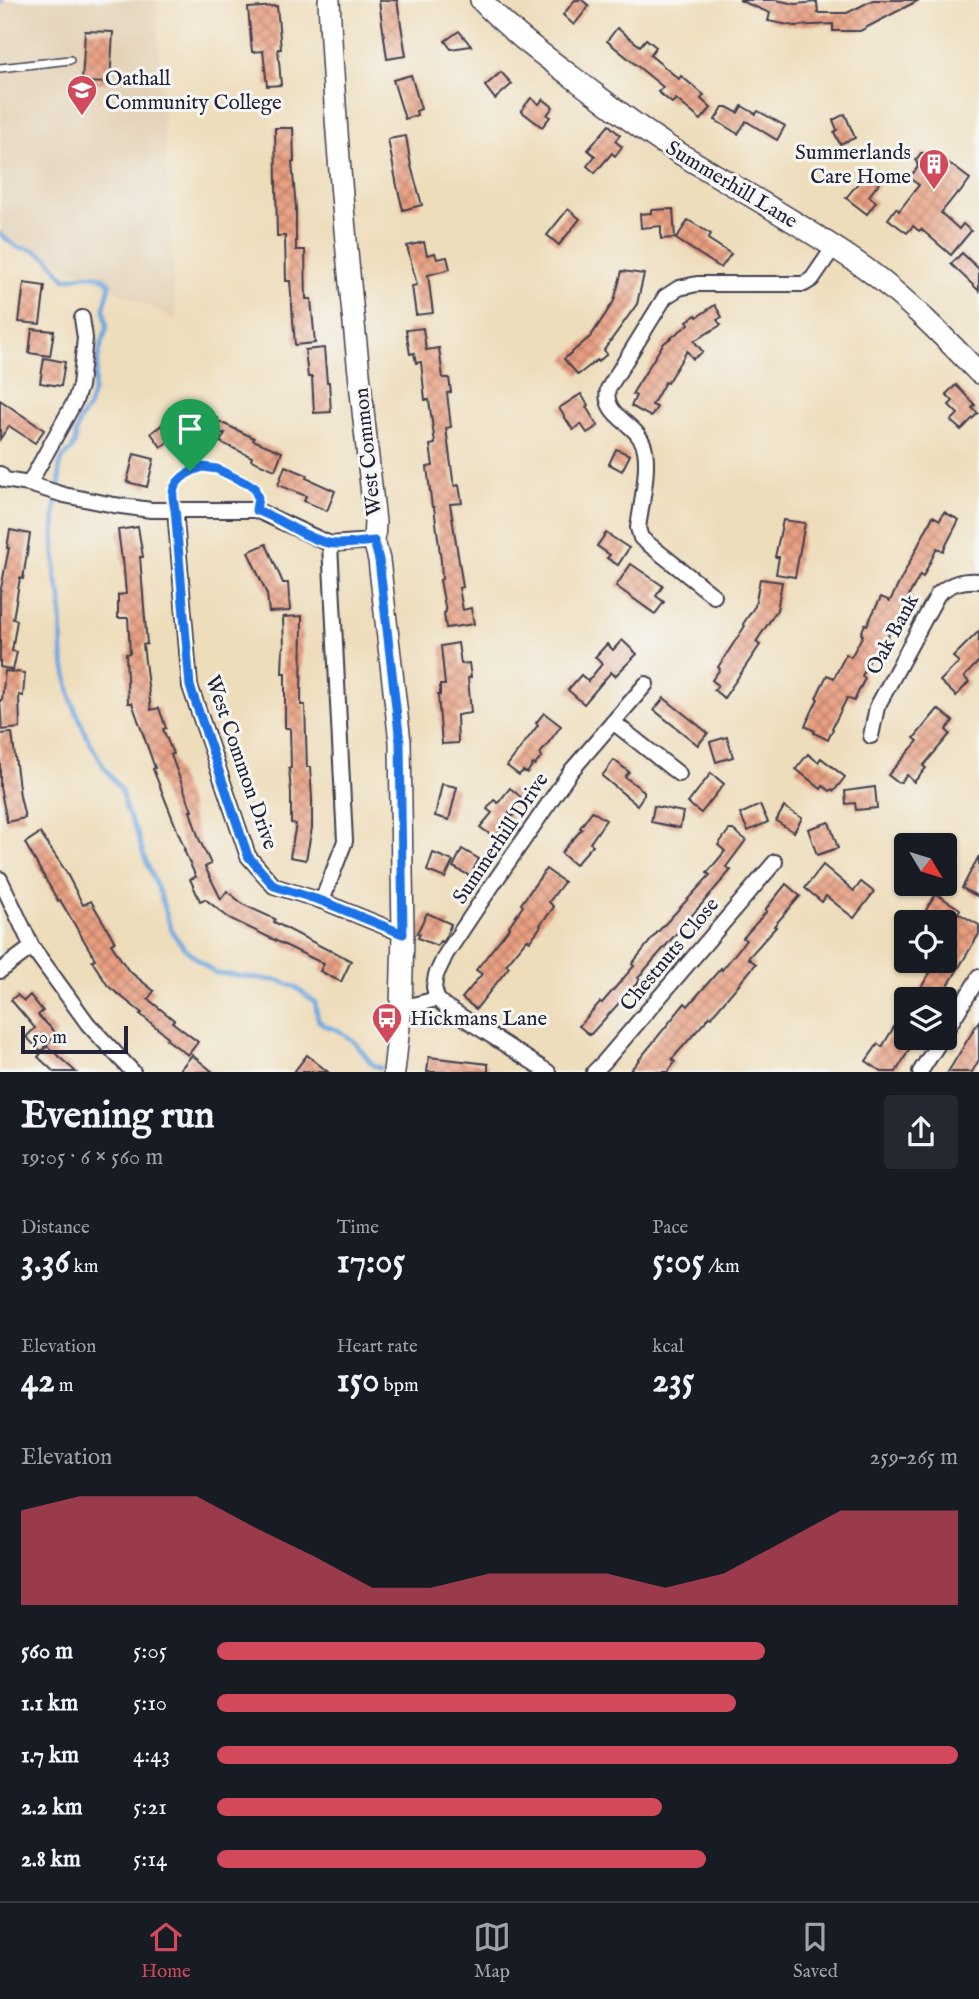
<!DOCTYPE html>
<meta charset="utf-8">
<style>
:root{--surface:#171b24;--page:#242831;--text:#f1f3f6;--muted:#9ea1a6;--line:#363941;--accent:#d1495b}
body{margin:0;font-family:"IM FELL English",serif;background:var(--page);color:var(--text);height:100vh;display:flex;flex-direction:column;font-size:26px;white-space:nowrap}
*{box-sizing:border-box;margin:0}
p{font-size:23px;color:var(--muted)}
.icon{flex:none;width:38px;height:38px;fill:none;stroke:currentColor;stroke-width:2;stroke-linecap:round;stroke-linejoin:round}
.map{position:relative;height:1072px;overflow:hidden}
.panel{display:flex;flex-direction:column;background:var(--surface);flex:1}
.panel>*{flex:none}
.needle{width:46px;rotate:128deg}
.tools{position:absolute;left:894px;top:833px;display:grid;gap:14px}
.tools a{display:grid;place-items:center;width:63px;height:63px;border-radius:7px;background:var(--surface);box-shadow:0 2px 5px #0004;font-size:35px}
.scale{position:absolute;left:21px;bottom:18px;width:107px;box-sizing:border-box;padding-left:7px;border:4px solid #22223b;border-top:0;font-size:19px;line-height:24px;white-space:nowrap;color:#22223b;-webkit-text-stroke:5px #f6f6f2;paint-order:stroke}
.pin{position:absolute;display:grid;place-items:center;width:60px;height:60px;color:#fff;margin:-72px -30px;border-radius:50% 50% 50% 0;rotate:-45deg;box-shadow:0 0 7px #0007}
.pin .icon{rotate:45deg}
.round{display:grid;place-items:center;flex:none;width:74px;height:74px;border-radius:7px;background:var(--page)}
.headline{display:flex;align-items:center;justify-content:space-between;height:119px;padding:0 21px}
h1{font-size:38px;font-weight:800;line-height:52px}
.metrics{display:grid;grid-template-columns:repeat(3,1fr);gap:10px;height:119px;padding:7px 21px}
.metrics div{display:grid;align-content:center}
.metrics b{font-size:35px;font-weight:800}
.metrics small{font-size:19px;font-weight:400}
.metrics p{font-size:19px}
.chart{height:196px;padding:14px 21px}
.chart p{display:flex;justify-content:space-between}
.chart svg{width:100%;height:126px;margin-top:7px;fill:var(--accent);opacity:.7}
ul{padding:0 21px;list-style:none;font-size:23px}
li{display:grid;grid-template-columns:112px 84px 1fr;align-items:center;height:52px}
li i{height:18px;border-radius:9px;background:var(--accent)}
.tabs{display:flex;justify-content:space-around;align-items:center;height:98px;border-top:2px solid var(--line);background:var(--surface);font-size:19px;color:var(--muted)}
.tabs a{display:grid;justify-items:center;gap:4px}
.tabs .active{color:var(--accent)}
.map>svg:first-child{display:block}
</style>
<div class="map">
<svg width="979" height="1072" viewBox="0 0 979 1072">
<defs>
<pattern id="building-cross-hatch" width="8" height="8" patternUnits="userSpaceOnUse" patternTransform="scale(1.75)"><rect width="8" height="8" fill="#e99f80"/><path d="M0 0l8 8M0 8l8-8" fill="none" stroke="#bc816a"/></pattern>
</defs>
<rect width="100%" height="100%" fill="#f6f6f2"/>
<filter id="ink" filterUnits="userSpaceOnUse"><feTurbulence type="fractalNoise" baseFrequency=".0143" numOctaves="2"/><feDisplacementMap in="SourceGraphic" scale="14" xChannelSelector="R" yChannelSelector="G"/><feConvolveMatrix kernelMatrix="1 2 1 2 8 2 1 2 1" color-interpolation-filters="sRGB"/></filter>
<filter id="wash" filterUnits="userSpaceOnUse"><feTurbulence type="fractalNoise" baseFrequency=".00686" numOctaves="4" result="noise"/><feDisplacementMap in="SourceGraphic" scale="28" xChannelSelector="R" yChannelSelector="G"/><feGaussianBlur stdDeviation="1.57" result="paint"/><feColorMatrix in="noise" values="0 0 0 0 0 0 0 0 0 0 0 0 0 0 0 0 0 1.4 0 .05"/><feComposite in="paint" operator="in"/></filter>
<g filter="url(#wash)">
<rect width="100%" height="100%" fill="#edb"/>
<!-- built -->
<polygon fill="#e3d1b5" points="0,0 156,0 176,320 0,233"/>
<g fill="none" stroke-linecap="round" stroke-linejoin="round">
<!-- stream -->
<g stroke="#6fa7de" stroke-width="4.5">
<polyline points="0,4 2,0"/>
<path d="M0,234L17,247L34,250L48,258L65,279C81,277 100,269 110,284L104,308L107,327L99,353L93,393L88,408L79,421L76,432L75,442L72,449L62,459L59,469L60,480L55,508L54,537L56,579L61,596L62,654L72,702L87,737L104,767L121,790L125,807L137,833L144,856L160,894L168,920L174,935L186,950L215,973L280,981L295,987L315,1002L318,1020L325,1026L338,1030L355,1043L373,1065L381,1068"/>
</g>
</g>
<g id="blocks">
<!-- building -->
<g fill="url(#building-cross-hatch)">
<polygon points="397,0 406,56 387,59 379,1"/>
<polygon points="575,0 582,0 589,6 574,25 563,15"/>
<polygon points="739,0 776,0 795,4 817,2 818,13 847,13 873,0 919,0 860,31 833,31 833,24 794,26 768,21 770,13"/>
<polygon points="277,6 281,49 278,49 281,85 267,86 263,51 252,52 248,8"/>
<polygon points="617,28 640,46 646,39 656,47 650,55 679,79 681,76 704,95 701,99 711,108 701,120 676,99 672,103 658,92 663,87 607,41"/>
<polygon points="85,31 113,32 110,83 82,82"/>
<polygon points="459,31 471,46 451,49 445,41"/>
<polygon points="501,72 512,84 495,99 485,86"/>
<polygon points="411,75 421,109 416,111 417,115 405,119 393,80"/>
<polygon points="531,98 539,104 543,99 553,107 547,115 550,117 542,127 521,111"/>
<polygon points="742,106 756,114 758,111 785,126 777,140 746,121 738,134 715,120 723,107 727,107 738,113"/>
<polygon points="845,114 855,138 840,144 834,132 837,130 833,120"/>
<polygon points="609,125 620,135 615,141 622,147 615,156 612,153 595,173 587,166 595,156 588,150"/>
<polygon points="275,128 293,128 294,162 292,162 296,209 296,250 305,250 306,299 311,299 315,343 295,345 290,281 286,281 285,236 277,236"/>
<polygon points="406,136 411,166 422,205 403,210 397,186 388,139"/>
<polygon points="921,153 928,153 936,158 938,155 970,179 959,194 957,193 941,213 959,229 963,224 971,231 951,255 921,229 919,231 913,226 907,233 888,219 896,208 899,211 919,185 909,178 918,167 916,160"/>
<polygon points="862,170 879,183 869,196 876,202 867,214 846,198 858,183 855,180"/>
<polygon points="568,209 580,219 559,245 547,235"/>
<polygon points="673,209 675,238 661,239 661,226 641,228 640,214 651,213 651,210"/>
<polygon points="688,220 711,234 708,239 731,254 721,268 676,239"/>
<polygon points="424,242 427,255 435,253 437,259 447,257 450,269 428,275 433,313 416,315 412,286 417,285 407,246"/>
<polygon points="962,253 979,269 979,291 951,264"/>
<polygon points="622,271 644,274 637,304 604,350 607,354 598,362 597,360 578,375 564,359 591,336 614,301"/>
<polygon points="24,283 45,286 40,324 19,322"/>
<polygon points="715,305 722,317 717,320 721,325 694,341 703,352 693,359 687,351 667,383 665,382 652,405 657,407 651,417 631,406 636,396 632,394 663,344 689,324 687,321 696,315 697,317"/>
<polygon points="423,328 426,350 439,348 443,378 449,378 451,392 447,393 451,427 446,428 453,480 455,486 459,485 462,503 450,504 463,587 459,588 463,610 471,608 474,624 446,628 444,613 446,612 440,580 442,579 441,561 434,507 432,507 427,467 433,466 430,445 435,444 429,400 425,400 421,362 416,363 414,353 410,354 406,330"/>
<polygon points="32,329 54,331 50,356 29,353"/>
<polygon points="324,348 327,382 329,382 331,412 314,413 312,377 308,377 305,350"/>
<polygon points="44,358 65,362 61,386 40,383"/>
<polygon points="956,385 975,405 972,408 978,413 961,430 951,421 958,414 949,405 953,401 946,394"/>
<polygon points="581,394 588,405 586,407 598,426 587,433 581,424 573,430 559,408"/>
<polygon points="0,400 44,430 35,443 9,426 0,439"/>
<polygon points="175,415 178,420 218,418 218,421 254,438 253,440 282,452 275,470 251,460 252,457 220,442 225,433 192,435 191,425 161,447 151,433"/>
<polygon points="616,449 630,455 622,471 609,464"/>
<polygon points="134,454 154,459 147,487 127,482"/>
<polygon points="285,466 307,475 306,478 335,491 327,511 304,501 306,496 278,485"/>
<polygon points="944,512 959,520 943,551 937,548 923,577 920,575 908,597 911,598 892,631 891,630 877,658 872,655 862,676 865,678 854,701 847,698 832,728 833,729 828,740 814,733 815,731 805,726 818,699 816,698 827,675 834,678 846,654 851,657 863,635 861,634 865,624 867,625 881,597 890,601 933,516 940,520"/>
<polygon points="783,520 805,523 795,577 776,574 779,557 775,557"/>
<polygon points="138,527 143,557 140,557 147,644 143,645 151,710 159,708 166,728 163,729 173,754 171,755 192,811 190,811 199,839 211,864 205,867 221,899 227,891 244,905 275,919 274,922 330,951 331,950 351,961 341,982 320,971 324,964 229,918 205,899 200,901 190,879 196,877 184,850 185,850 153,769 155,768 132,703 128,703 126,654 130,653 128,618 118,618 118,595 126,594 123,559 122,560 118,530"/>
<polygon points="10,530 30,534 23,579 20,578 13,619 17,620 12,651 17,652 13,670 0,667 0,593 9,548 7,548"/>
<polygon points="606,533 629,548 618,565 607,558 610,555 597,546"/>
<polygon points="266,544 283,583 288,583 290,611 269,612 267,594 248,552"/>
<polygon points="631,564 663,586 656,596 664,602 655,614 616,586"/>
<polygon points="760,579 782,582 777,610 756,642 760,645 724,698 714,690 718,685 712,680 720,669 718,667 745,626 743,624 755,606"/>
<polygon points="302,616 301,705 305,705 307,767 310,767 312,799 312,828 306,860 290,857 296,824 291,823 291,793 289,768 291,768 290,728 285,728 285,673 282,673 283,647 284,647 283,617"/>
<polygon points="979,631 979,661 964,677 969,682 956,696 940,681 959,662 953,657"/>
<polygon points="622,640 637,654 615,676 611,672 584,704 568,690 581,675 588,681 602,664 595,657 607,644 613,650"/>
<polygon points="458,643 461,664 469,663 471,677 468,678 471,713 457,715 458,743 442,744 438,695 440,695 440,685 445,685 441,646"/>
<polygon points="5,671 25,673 23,696 19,695 20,728 2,730 0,700 2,700"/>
<polygon points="664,698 708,733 698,745 654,710"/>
<polygon points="938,709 953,721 946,730 950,734 923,766 926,768 914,782 907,775 901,782 897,782 888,775 918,741 914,738"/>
<polygon points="544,713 561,726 540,754 542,756 535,765 533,764 527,773 523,771 519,775 507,766 538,725 536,723"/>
<polygon points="12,733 20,796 25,818 7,822 0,787 0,734"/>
<polygon points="727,737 733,757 716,762 710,742"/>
<polygon points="808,754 818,762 821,758 845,777 834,791 832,789 830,791 823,786 821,789 796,769"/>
<polygon points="614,760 629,772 625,777 644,791 644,795 637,805 602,776"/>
<polygon points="711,773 724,784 701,813 688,803"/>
<polygon points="442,784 457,787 449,820 435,816"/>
<polygon points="875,787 877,808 856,810 855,803 846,804 845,791"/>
<polygon points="510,788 522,798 509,813 513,816 495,838 480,827 492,813 487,809 494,800 498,803"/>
<polygon points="760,805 768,822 748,831 740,814"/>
<polygon points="654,806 683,812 680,828 651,822"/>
<polygon points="784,807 802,818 794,832 776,821"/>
<polygon points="592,811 606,820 590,843 593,845 575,865 561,853 582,829 580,828"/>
<polygon points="829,822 838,848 817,855 808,829"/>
<polygon points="729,830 733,830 746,840 726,867 731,870 638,978 640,980 590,1035 579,1026 600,1002 602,1003 634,966 632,964 655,935 710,875 707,873 725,851 718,845"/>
<polygon points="40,833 65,870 83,905 91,901 115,942 111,944 128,970 154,991 148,999 174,1020 172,1022 198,1042 188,1055 166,1039 168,1037 140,1014 142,1013 108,986 92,961 95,959 60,900 58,901 25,843"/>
<polygon points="462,849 479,859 470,876 453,867"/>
<polygon points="433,853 453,861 445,878 427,871"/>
<polygon points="979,856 979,897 962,888"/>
<polygon points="823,865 854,891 861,882 874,892 854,918 826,896 822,902 805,888"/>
<polygon points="546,869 564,882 549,902 554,907 540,925 541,926 530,941 527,939 506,965 509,967 476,1009 462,998 482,974 476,970 510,927 509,926 523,906 521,904"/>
<polygon points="786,884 800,896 774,926 776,927 748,958 756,964 711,1017 710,1016 672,1059 675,1062 668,1072 629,1072 685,1003 688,1006 721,968 722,970 746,940 743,938 767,911 765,910"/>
<polygon points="936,894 960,909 958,913 979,925 979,934 940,999 914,999 937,961 945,961 945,922 926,910"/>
<polygon points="427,913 451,924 445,938 442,942 440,941 437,946 418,938 420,934 417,933"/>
<polygon points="17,995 24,1001 30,995 43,1011 38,1015 57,1034 41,1051 26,1037 35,1028 11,1000"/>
<polygon points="906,1007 906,1038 916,1038 896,1072 882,1072 866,1061 878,1044 882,1047"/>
<polygon points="979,1021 979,1060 972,1072 948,1072"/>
<polygon points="47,1046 76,1072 54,1072 38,1057"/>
<polygon points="192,1055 213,1072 178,1072"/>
<polygon points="307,1055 328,1072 294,1072"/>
<polygon points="429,1057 488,1064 488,1072 427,1072"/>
</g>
</g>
</g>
<g filter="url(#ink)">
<use href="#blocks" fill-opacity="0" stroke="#413e4e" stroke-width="2"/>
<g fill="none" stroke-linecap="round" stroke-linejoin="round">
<!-- lane casing -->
<g stroke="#413e4e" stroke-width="10">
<g id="lane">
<polyline points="0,68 70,60"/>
<path d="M176,510C175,505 172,498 173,493C176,473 201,464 218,469C230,473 243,481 254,487L258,498L256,510"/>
</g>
</g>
<!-- street casing -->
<g stroke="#413e4e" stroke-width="18">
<g id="street">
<polyline points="0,474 5,480 29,484 64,495 114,505 151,510 256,510 330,544 374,541"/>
<polyline points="29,484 75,401 80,386 85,338 82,318"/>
<polyline points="176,511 176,521 190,686 248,856 274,886 322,901 403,934"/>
<path d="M714,596L641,538L638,528C641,506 650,466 644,446C637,423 602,416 608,389L665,297L679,288L697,284H804L812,279L834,247"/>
<polyline points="613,722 679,774"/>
<path d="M871,736L877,707L938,594C951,583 962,580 979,581"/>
<polyline points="0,879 32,947 88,1024 133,1072"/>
<polyline points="322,901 345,841 330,544"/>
<polyline points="0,971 32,947"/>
<polyline points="437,999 445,1006 548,1072"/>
<polyline points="401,1008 437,999 434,987 436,975 446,954 480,903 571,771 646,684"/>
<polyline points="945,1032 979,977"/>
<polyline points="594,1072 604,1062 775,862"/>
<polyline points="920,1072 942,1038"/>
</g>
</g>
<!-- secondary casing -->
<g stroke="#413e4e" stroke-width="24">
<g id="secondary">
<path d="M329,0C337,175 356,348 375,522L374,541L379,560L400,742L403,934L401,1008L394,1072"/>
<path d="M481,0C508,29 539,52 571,76C602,99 633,124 666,145C732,186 801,223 865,268C905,297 945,338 979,373"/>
</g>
</g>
<!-- lane -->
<use href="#lane" stroke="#fff" stroke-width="7"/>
<!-- street -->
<use href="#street" stroke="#fff" stroke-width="14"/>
<!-- secondary -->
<use href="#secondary" stroke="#fff" stroke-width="21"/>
</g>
</g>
<g fill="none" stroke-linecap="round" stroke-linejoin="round" filter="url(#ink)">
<!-- route casing -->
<g stroke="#fff" stroke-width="14">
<path id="route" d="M203,467L217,469L254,487L258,498L256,510C280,518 302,537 328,543C342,546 360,542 374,541L379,560L400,742L403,934L322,901L274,886L248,856L190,686L176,521C176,512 174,506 173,498C171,481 189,471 203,467Z"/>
</g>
<!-- route -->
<use href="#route" stroke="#1a73e8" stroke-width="9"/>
</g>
<!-- icons -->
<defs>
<g id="school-pin" transform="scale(1.575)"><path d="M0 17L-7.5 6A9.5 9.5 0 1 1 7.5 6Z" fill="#d1495b" stroke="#f6f6f2"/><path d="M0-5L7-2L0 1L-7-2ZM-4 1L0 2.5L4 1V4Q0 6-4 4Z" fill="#fff"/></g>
<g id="building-pin" transform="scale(1.575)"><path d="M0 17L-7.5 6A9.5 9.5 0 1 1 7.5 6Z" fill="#d1495b" stroke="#f6f6f2"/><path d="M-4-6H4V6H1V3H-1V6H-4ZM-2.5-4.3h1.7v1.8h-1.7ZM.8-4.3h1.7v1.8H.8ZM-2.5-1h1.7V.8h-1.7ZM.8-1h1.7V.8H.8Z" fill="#fff"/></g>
<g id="bus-pin" transform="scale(1.575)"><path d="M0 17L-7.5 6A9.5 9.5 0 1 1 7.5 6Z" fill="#d1495b" stroke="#f6f6f2"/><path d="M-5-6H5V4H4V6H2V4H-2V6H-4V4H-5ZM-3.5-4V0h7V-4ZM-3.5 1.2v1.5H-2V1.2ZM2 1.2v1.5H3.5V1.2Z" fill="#fff"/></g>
</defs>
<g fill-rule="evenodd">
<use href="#school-pin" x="82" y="90"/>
<use href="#building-pin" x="934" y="164"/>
<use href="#bus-pin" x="387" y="1018"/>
</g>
<g text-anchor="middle" stroke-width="6" stroke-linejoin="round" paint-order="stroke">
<!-- poi labels -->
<g font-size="21" fill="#22223b" stroke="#f6f6f2" text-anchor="start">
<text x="105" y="85">Oathall<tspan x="105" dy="24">Community College</tspan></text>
<text x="911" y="159" text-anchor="end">Summerlands<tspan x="911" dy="24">Care Home</tspan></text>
<text x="410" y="1025">Hickmans Lane</text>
</g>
<!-- street labels -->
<g font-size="21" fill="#22223b" stroke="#f6f6f2">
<text transform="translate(732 184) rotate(31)" y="7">Summerhill Lane</text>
<text transform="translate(367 452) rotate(-96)" y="7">West Common</text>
<text transform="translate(892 634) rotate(-62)" y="7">Oak Bank</text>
<text transform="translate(242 762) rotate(71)" y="7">West Common Drive</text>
<text transform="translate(500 838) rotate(-56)" y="7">Summerhill Drive</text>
<text transform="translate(669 954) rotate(-50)" y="7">Chestnuts Close</text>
</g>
</g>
</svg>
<div class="tools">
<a><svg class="needle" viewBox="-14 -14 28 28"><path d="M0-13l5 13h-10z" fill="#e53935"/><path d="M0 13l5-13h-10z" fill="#9ea1a6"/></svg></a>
<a><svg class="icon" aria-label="locate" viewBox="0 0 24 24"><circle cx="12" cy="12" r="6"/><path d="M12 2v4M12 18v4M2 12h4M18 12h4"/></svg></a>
<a><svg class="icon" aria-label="layers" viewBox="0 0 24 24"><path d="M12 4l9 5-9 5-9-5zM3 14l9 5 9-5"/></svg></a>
</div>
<div class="scale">50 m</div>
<div class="pin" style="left:190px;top:471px;background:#1e9e55"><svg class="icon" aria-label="arrive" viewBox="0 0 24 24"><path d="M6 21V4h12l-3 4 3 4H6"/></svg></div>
</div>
<section class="panel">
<div class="headline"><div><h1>Evening run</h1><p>19:05 · 6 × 560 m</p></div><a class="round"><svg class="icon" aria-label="share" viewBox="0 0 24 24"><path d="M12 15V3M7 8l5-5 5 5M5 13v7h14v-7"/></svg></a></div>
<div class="metrics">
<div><p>Distance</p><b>3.36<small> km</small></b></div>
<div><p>Time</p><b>17:05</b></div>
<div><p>Pace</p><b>5:05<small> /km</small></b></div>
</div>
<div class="metrics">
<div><p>Elevation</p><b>42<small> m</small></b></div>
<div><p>Heart rate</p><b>150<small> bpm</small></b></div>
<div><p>kcal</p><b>235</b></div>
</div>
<div class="chart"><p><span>Elevation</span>259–265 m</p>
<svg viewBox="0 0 160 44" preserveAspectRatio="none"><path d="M0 44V11L10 6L20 6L30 6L40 17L50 27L60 38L70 38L80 33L90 33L100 33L110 38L120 33L130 22L140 11L150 11L160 11V44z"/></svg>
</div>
<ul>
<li><b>560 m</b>5:05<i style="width:74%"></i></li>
<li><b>1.1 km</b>5:10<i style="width:70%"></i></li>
<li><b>1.7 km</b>4:43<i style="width:100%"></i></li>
<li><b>2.2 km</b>5:21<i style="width:60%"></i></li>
<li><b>2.8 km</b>5:14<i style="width:66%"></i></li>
</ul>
</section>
<nav class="tabs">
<a class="active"><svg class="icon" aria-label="home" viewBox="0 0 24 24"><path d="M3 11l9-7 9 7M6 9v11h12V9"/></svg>Home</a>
<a><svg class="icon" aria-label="map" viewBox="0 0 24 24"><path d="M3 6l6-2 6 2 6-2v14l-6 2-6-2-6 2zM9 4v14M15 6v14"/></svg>Map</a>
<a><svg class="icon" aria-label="saved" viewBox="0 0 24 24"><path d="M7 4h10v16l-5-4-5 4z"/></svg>Saved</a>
</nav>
